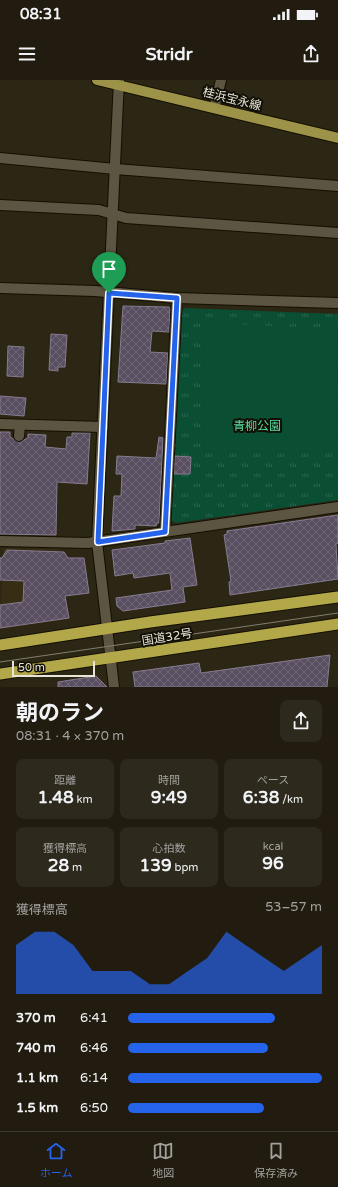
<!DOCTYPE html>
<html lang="ja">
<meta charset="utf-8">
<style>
:root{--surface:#211c0f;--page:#2d291d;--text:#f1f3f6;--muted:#a2a19e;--line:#3e3a2f;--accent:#2563eb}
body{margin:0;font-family:"Varela Round","Noto Sans JP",sans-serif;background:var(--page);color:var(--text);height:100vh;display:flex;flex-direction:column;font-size:15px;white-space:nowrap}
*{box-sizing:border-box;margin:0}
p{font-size:13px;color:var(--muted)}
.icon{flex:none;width:22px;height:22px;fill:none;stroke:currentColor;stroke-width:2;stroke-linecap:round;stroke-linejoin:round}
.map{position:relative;height:607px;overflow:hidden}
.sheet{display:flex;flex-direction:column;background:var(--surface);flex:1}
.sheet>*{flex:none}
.scale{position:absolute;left:12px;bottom:10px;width:83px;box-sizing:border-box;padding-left:4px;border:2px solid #e7e4d8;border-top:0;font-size:11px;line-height:14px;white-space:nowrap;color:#e7e4d8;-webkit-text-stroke:3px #120f07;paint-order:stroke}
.pin{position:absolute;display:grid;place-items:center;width:34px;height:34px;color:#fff;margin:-41px -17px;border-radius:50% 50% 50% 0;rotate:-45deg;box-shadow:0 0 4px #0007}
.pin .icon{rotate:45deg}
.round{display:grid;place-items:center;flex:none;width:42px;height:42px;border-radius:8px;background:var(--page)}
.overview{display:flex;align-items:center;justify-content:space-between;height:68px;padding:0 16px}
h1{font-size:22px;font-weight:700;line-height:30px}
.stats{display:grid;grid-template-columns:repeat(3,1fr);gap:6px;height:68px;padding:4px 16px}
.stats div{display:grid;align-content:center;border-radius:8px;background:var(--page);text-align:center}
.stats b{font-size:17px;font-weight:700}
.stats small{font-size:11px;font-weight:400}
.stats p{font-size:11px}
.chart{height:112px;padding:8px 16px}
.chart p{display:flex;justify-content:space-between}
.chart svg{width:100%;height:72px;margin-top:4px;fill:var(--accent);opacity:.7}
ul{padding:0 16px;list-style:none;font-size:13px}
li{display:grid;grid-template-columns:64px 48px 1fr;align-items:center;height:30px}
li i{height:10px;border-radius:5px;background:var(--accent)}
.status{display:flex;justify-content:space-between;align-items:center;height:28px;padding:0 20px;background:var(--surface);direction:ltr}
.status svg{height:11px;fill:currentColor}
header{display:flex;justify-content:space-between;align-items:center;height:52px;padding:0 16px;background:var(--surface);font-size:18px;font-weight:700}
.menu{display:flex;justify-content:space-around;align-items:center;height:56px;border-top:1px solid var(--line);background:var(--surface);font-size:11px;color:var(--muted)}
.menu a{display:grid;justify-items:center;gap:2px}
.menu .active{color:var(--accent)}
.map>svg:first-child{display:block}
</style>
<div class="status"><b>08:31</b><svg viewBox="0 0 49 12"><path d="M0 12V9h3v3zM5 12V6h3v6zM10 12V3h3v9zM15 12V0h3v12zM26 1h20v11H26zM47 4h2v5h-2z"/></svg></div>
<header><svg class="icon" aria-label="menu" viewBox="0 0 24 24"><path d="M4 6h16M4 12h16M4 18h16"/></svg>Stridr<svg class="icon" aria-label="share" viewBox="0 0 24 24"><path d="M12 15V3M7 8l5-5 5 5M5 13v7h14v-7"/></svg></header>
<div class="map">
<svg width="338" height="607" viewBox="0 0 338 607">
<defs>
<pattern id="park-tufts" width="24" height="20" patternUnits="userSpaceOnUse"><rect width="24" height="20" fill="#0a4e34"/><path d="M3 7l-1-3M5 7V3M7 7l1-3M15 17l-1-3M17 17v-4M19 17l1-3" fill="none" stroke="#2e6751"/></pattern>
<pattern id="building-cross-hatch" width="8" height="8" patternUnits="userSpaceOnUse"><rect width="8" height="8" fill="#594f61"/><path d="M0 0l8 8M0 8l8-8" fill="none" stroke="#716877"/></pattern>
</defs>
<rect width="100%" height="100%" fill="#2c2614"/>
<!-- built -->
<polygon fill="#362d14" points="3,468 60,469 59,502 64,502 69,539 0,549"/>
<!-- park -->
<polygon fill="url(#park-tufts)" points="185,228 338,234 338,420 176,443 170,440 181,231"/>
<!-- pitch -->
<polygon fill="#0a4e34" points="205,243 338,249 336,359 324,373 203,372"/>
<!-- building -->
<g fill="url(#building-cross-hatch)" stroke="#877c90">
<polygon points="123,226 169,227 170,229 169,252 152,251 150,272 168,273 166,304 118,302"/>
<polygon points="51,254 67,255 65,287 58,287 58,291 49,290"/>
<polygon points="8,266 24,267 23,297 7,296"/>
<polygon points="0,316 26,318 24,336 0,334"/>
<polygon points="0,352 10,352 10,357 19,362 28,358 28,354 46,355 45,367 66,369 67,357 72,357 72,353 90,353 87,404 57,402 56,455 0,454"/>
<polygon points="159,357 163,358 159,443 157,443 156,446 135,445 135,449 112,451 114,416 121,416 122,394 116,394 117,376 156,378"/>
<polygon points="175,376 191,377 190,394 174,394"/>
<polygon points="338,435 338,463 336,464 338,499 230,515 229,502 231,501 224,455 227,454 227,451"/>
<polygon points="190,458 197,505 183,507 185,522 123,531 117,526 116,518 172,510 170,493 134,498 133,493 115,496 112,470 165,463 165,461"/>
<polygon points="7,470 64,472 68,478 84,478 89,513 65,516 69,538 0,548 0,525 23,522 24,501 0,500 0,478 2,478"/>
<polygon points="330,575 327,607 135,607 133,592 199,583 201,593"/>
<polygon points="96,596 107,607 58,607 58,602"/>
</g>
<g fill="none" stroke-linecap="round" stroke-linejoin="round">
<!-- minor casing -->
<g stroke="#140f01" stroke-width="12">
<g id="minor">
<polyline points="214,28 221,0"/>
<polyline points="0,78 115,89 338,106"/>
<polyline points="0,125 99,130 126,138 338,153"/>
<polyline points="0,208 95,211 177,218 338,223"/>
<polyline points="0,344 103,347"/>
<polyline points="19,356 20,345"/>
<polyline points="165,452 177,218"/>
<polyline points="0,461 88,463 338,427"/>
</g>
</g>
<!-- tertiary casing -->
<g stroke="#140f01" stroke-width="12">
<polyline id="tertiary" points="114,607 97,462 119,0"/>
</g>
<!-- primary casing -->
<g stroke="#140f01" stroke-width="12">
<polyline id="primary" points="97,0 338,58"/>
</g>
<!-- trunk casing -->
<g stroke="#140f01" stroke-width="13">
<g id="trunk">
<polyline points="0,565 150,542 338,517"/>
<polyline points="0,594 338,544"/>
</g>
</g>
<!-- minor -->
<use href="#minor" stroke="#5c5541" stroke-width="10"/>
<!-- tertiary -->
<use href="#tertiary" stroke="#5c5541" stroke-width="10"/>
<!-- primary -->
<use href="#primary" stroke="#9d9348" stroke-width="10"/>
<!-- trunk -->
<use href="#trunk" stroke="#b2a84a" stroke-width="11"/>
<!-- tram -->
<polyline stroke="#827e6f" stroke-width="1" points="0,582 338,533"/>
</g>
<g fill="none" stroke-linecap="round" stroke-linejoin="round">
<!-- route casing -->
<g stroke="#fff" stroke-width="8">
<polygon id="route" points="109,213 177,218 165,452 98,462"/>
</g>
<!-- route -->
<use href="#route" stroke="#2563eb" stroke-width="5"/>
</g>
<g text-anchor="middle" stroke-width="4" stroke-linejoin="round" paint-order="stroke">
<!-- street labels -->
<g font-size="12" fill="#e7e4d8" stroke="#120f07">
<text transform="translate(232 19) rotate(14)" y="4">桂浜宝永線</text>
<text transform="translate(167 557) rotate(-9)" y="4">国道32号</text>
</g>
<!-- park labels -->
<g font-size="12" fill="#57dba2" stroke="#120f07">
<text x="257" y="350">青柳公園</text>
</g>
</g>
</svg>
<div class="scale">50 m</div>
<div class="pin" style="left:109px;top:213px;background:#1e9e55"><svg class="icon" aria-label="arrive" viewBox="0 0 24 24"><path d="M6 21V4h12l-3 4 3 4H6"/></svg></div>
</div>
<section class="sheet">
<div class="overview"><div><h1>朝のラン</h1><p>08:31 · 4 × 370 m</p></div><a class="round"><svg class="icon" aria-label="share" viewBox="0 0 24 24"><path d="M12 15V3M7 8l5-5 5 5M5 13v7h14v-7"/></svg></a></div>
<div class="stats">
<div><p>距離</p><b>1.48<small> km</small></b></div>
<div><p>時間</p><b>9:49</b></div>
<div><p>ペース</p><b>6:38<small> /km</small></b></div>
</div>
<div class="stats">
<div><p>獲得標高</p><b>28<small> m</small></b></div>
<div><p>心拍数</p><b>139<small> bpm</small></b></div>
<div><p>kcal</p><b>96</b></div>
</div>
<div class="chart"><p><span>獲得標高</span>53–57 m</p>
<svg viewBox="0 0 160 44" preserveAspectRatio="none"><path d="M0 44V14L10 6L20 6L30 14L40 30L50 30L60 30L70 38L80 38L90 30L100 22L110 6L120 14L130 22L140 30L150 22L160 14V44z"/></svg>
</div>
<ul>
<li><b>370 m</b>6:41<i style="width:76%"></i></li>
<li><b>740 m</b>6:46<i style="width:72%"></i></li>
<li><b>1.1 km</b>6:14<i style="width:100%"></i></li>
<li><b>1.5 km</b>6:50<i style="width:70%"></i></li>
</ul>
</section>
<nav class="menu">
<a class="active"><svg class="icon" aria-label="home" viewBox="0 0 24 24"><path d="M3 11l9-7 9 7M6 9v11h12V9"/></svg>ホーム</a>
<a><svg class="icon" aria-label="map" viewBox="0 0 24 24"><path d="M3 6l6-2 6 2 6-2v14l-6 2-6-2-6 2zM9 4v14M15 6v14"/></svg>地図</a>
<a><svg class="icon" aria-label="saved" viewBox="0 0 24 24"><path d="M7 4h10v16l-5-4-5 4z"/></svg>保存済み</a>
</nav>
